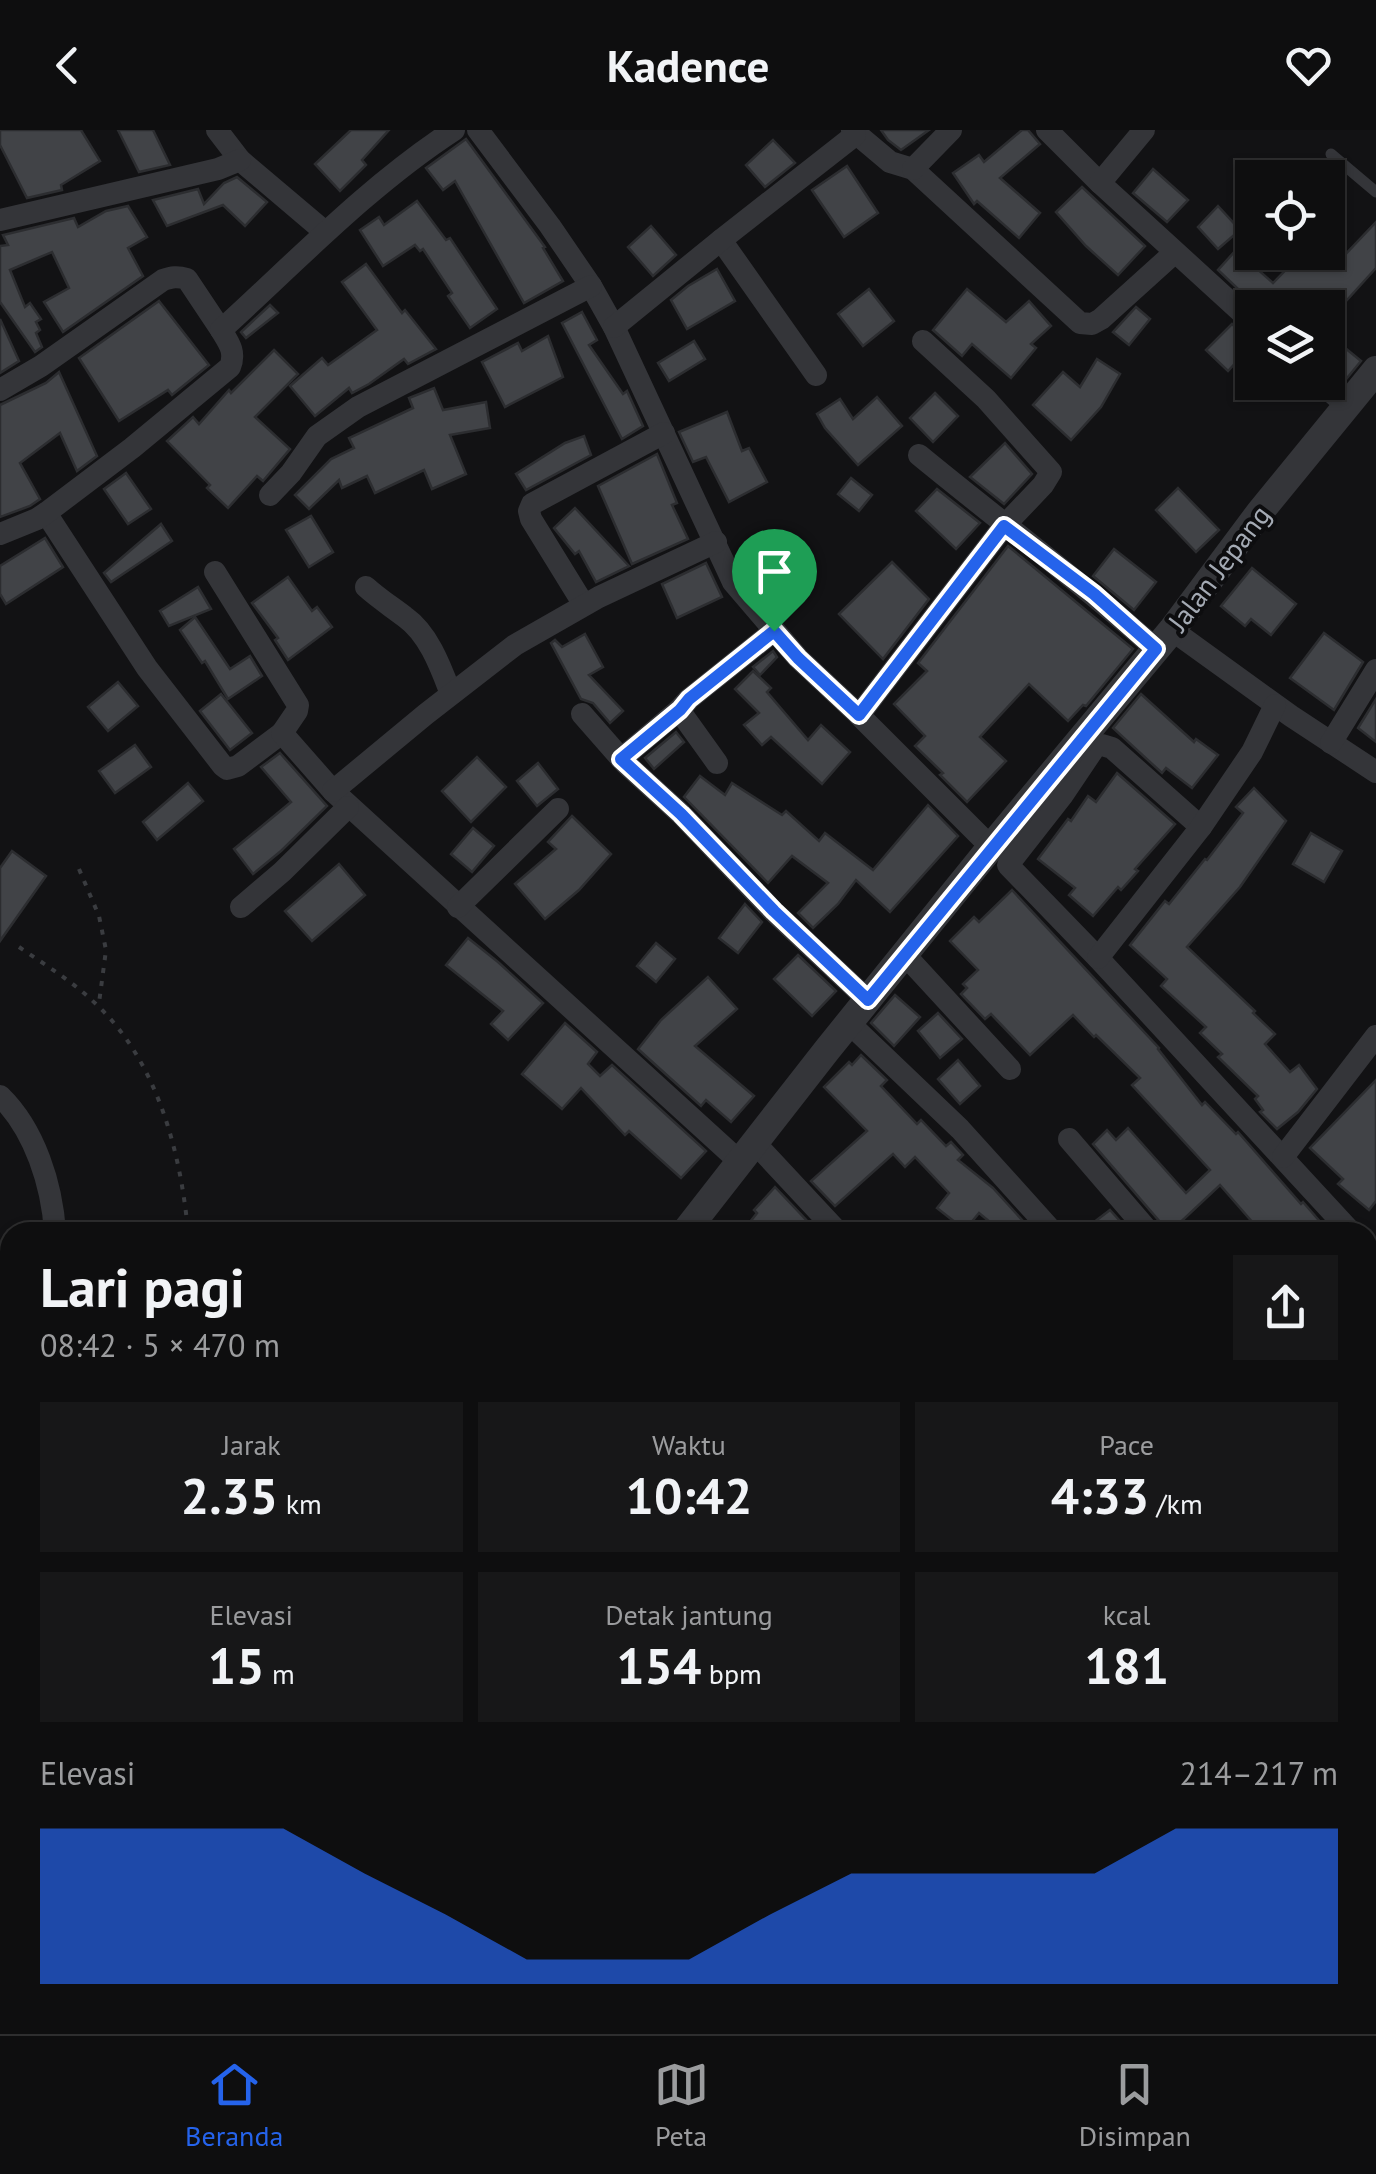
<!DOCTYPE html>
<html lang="id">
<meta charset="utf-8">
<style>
:root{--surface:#0e0e0f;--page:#171718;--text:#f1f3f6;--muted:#9b9c9e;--line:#2e2e2f;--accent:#2563eb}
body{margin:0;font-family:"PT Sans",sans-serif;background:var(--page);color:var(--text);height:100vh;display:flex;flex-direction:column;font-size:38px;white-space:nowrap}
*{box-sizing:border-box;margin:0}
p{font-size:32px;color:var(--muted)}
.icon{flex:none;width:55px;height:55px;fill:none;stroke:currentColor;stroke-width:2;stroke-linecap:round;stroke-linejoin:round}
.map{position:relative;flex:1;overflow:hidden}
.side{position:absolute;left:0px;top:1092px;width:1378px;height:812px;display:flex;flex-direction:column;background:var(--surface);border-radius:30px 30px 0 0;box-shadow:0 2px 8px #0004,0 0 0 2px var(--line)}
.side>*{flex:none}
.buttons{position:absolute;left:1235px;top:30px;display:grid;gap:20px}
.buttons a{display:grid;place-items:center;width:110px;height:110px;border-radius:0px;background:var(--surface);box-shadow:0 2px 8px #0004,0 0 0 2px var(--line);font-size:50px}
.pin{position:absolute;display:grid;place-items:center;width:85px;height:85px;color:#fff;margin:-102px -42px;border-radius:50% 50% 50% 0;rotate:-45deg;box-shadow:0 0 10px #0007}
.pin .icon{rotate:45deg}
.round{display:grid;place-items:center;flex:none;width:105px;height:105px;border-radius:0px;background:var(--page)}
.summary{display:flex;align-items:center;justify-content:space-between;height:170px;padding:0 40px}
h1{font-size:55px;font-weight:700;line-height:75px}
.stats{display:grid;grid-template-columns:repeat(3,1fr);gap:15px;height:170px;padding:10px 40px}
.stats div{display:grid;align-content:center;border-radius:0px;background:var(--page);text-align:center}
.stats b{font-size:50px;font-weight:700}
.stats small{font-size:28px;font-weight:400}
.stats p{font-size:28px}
.chart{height:280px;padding:20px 40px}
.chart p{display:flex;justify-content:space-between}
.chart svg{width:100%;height:180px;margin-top:10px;fill:var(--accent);opacity:.7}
header{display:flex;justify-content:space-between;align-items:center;height:130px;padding:0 40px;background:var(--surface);font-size:45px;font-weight:700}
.tab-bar{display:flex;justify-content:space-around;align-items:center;height:140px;border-top:2px solid var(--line);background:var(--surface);font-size:28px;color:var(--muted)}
.tab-bar a{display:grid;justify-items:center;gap:5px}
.tab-bar .active{color:var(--accent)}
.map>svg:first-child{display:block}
</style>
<header><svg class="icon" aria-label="back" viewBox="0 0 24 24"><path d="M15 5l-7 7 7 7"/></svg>Kadence<svg class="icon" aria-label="heart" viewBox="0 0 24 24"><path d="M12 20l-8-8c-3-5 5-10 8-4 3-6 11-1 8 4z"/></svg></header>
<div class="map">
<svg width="1376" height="1904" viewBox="0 0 1376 1904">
<rect width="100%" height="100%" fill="#121214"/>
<!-- building -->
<g fill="#414347" stroke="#2c2d30" stroke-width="2.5">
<polygon points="0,0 81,0 100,31 61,55 62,60 27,68 0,15"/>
<polygon points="118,0 153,0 170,35 139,42"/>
<polygon points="351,0 389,0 362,30 366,35 340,61 315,34"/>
<polygon points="881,0 929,0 901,20 888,10"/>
<polygon points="1022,0 1028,0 1040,14 1000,48 1040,83 1019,108 977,71 974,74 953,43 979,25 984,32"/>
<polygon points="466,9 545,117 543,118 563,151 524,173 455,51 443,60 426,38"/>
<polygon points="773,10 795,33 765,57 746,35"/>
<polygon points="847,36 878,83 844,107 812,60"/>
<polygon points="1153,39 1188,70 1167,92 1133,63"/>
<polygon points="237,47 267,72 245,96 223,75 167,96 153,70 198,59 204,74 224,53"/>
<polygon points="1082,57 1145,116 1118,145 1086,116 1056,82"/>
<polygon points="417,71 446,110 450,108 497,179 470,198 448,166 452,163 423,119 420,121 415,115 383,136 360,100 379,87 384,95"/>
<polygon points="128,76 147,107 128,118 143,146 63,202 44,172 69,158 52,122 10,140 25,177 30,173 41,189 36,192 40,200 36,203 42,217 35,222 0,172 0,116 8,115 3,105 74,88 78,97 106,81"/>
<polygon points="1218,76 1240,100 1218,119 1198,97"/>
<polygon points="1376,92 1376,138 1328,191 1328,178 1258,178 1218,140 1236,120 1273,153 1303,122 1334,122 1341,129"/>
<polygon points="651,96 676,125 653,146 628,117"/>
<polygon points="366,134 402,183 405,180 436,219 408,234 404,229 369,254 352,263 349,258 315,286 290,256 322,228 328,235 377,200 342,152"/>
<polygon points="717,139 735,171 687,199 671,170 688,156"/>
<polygon points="869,159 894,191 863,216 838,184"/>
<polygon points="967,159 1006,192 1029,171 1051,196 1031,214 1036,218 1011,248 972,214 962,226 933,200"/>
<polygon points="159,171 209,235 172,265 168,260 119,291 79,228"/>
<polygon points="270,175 278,183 246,208 241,202"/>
<polygon points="1136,177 1150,189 1129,215 1113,202"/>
<polygon points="582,182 597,210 589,215 623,264 627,261 643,296 622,309 562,193"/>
<polygon points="0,189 19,231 0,243"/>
<polygon points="1232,194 1243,204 1252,207 1252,215 1228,241 1206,220"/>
<polygon points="1328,204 1361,231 1343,253 1328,239"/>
<polygon points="548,206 563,247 505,277 482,232 518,213 522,221"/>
<polygon points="694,211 705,229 669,251 658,233"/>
<polygon points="274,220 298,244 255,287 290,319 263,351 257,346 228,378 207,358 210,355 167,311 193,287 199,294 229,260 231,263"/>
<polygon points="1097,229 1120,244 1101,277 1071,310 1033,275 1063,242 1080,257"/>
<polygon points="59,242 97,326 77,341 60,303 20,333 40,369 30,376 0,387 0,275 46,253"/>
<polygon points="434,258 443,280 486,272 490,298 450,305 466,344 432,359 424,340 375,363 367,346 342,358 339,350 309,379 295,365 331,329 354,318 349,308 413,278 409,268"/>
<polygon points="935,263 958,286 933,312 910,288"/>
<polygon points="877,267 902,296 858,335 825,298 817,284 840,269 853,289"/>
<polygon points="727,282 742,321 749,318 767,352 729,372 706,327 693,332 679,302"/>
<polygon points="584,306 591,325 526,360 516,344 565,313"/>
<polygon points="1005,313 1032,344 1004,374 970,347"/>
<polygon points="657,324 677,373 672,375 688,409 632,434 598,356"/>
<polygon points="126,343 151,379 128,394 104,359"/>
<polygon points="851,348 872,365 859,381 838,364"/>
<polygon points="1178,358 1219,400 1196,422 1156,380"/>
<polygon points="937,359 980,393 956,419 916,381"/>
<polygon points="575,378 629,436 596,452 579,421 575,424 554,398"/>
<polygon points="311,386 333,422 309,437 286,400"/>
<polygon points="161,394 172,411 111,452 104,443"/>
<polygon points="45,408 63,437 6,474 0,464 0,436"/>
<polygon points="1008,416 1133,519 1086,576 1083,575 1068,591 1029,554 980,607 1006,631 967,672 940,645 943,643 915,616 925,606 894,574 927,541 918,533"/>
<polygon points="1114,419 1156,452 1134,480 1093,446"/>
<polygon points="892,432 929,469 883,529 839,484"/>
<polygon points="706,433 722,467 677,488 662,454"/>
<polygon points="1252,438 1296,474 1271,505 1251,489 1245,496 1221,476"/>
<polygon points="288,447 312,481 317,477 332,497 288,530 275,510 278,508 252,473"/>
<polygon points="198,457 211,479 169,496 160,481"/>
<polygon points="195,487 230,539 250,526 262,546 228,569 205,531 202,533 180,500"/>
<polygon points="1324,503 1363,532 1334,580 1290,548"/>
<polygon points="585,504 603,537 589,545 623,581 610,593 593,573 581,569 551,513 555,510 562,517"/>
<polygon points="773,521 777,527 760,545 753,537"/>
<polygon points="753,541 771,558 767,562 808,610 821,595 850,622 822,654 771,607 762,615 744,595 759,583 735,559"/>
<polygon points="118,552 138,576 108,601 88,577"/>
<polygon points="221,564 252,603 230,620 200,581"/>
<polygon points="1141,564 1194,612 1196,609 1218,625 1192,658 1166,638 1162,643 1113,598"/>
<polygon points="1376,569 1376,612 1358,598"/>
<polygon points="676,602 684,612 654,639 645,628"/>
<polygon points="135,615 151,637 115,663 99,641"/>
<polygon points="280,623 327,676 281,721 253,744 234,719 291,672 261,637"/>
<polygon points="477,627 506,657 471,692 442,661"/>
<polygon points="538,633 558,659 537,676 517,651"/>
<polygon points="1117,643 1175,694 1135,739 1138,741 1121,760 1118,757 1093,786 1069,765 1075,758 1038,729 1068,689 1071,691 1088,666 1096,672"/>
<polygon points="700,646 725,665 732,653 782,685 786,681 819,711 825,703 873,740 928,675 958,706 890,782 856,750 838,774 813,798 798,783 828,753 792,726 768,753 684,667"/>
<polygon points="188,653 203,671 157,710 143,692"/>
<polygon points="1254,658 1286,691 1240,757 1187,817 1255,881 1253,883 1275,904 1265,914 1290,942 1299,935 1317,959 1298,982 1277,999 1260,982 1263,980 1255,969 1258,966 1218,927 1222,924 1200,903 1206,897 1161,856 1167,849 1130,815 1165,771 1169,774 1205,729 1207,730 1243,683 1236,677"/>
<polygon points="572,686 611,724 579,760 545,789 515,754 556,719 548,712"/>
<polygon points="473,698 494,716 472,742 451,724"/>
<polygon points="1311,703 1342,721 1324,752 1293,734"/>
<polygon points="12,721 46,746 0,811 0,738"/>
<polygon points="339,734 365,765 312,811 285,781"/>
<polygon points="1012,760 1159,918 1158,919 1202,975 1205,972 1236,1004 1238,1002 1301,1074 1303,1072 1329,1102 1261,1102 1220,1055 1170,1102 1164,1102 1160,1092 1093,1014 1107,1000 1116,1010 1128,998 1186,1063 1210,1040 1132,955 1140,948 1096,905 1094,907 1073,885 1030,925 991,884 985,889 961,864 967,858 963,854 978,840 950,811 974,787 979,792"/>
<polygon points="745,774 762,792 738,823 719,808"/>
<polygon points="468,808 498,832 543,873 508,910 491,894 503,881 446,835"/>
<polygon points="656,813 675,829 656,852 637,836"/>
<polygon points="798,825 836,861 812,886 774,849"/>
<polygon points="708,847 737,879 695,916 754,966 731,992 706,970 701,976 638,919 661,890"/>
<polygon points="895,865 920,887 894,916 871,893"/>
<polygon points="938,883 962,909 940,928 918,901"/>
<polygon points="565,893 597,922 588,934 600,946 612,935 706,1021 681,1048 629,1001 625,1005 581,958 562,979 522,944"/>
<polygon points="861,925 887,950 881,956 917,994 921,990 946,1016 951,1012 963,1025 958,1030 993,1058 1023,1091 1013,1102 1002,1102 979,1083 965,1100 937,1078 949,1063 915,1027 905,1037 893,1024 835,1076 811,1051 867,1001 824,957 849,932 852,935"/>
<polygon points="958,930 980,956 960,974 938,949"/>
<polygon points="1376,950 1376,1071 1369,1080 1338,1054 1343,1049 1310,1018"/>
<polygon points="775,1057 810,1094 801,1102 742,1102 757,1083 754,1080"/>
<polygon points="1110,1080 1130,1102 1081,1102"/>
</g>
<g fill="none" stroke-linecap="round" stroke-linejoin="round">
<!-- path -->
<g stroke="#3a3c40" stroke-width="4" stroke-dasharray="5 8" stroke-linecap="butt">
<polyline points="79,739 99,786 106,820 99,873"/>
<path d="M19,817C47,836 75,853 99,877C158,934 181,1024 188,1102"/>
</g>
<!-- service -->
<polyline stroke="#343539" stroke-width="11" points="1331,24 1376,62"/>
<!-- minor -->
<g stroke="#343539" stroke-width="22">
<polyline points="217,0 240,30 325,102"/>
<polyline points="478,0 550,96 591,156 614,197 733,452 798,528 859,585 991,717"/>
<polyline points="852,0 890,32 913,39 1080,193 1092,194 1101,189 1174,123"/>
<polyline points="1047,0 1100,53"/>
<polyline points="1144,0 1100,53 1252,192"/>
<polyline points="913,39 951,0"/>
<polyline points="0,90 218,39 240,30"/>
<polyline points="721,110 816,245"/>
<polyline points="614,197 721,110 855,5"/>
<polyline points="1320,252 1347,276"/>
<path d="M0,260L41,236L163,150C172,147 177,146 187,149L221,200"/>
<path d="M919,325C998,390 1080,451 1156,519"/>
<polyline points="270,365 291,343 317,306 358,277 591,156"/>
<polyline points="46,383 147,538 223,636 227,639 238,636 282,603"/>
<path d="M0,404L37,389L46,383L132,318L230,237C236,222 229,213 221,200C297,131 368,56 454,0"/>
<polyline points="215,442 298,575 297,581 282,603 333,661 740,1032"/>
<path d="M366,457C378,468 392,477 405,487C429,504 441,538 451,564"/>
<polyline points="584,475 531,389 529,381 532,374 664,303"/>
<polyline points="1172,500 1291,586 1376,642"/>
<polyline points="582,584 625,633 681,684 773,781 868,870"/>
<polyline points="859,585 1004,396 1043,355 1051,342 986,269 923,211"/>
<polyline points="1331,613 1376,540"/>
<polyline points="621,629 679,580"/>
<polyline points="717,633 679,580 689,569 774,501"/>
<polyline points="333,661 426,584 515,515 599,467 716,412"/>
<polyline points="1201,697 1112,618 1102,615 1095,617 1062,666 1008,735 1098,828 1351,1102"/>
<polyline points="241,777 282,742 348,677"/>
<polyline points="458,777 558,679"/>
<polyline points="905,825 1010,939"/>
<polyline points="1098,828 1201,697 1252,622 1275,575"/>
<polyline points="849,893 960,999 1053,1102"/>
<path d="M0,966C35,1000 52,1055 55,1102"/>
<polyline points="1069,1009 1149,1102"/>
<polyline points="755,1013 838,1102"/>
<polyline points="1283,1027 1376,906"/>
<polyline points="1368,1121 1376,1130"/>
<polyline points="0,1219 10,1226"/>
<polyline points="0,1264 10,1247"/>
<polyline points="1368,1362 1376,1376"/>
<polyline points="0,1496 10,1497"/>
<polyline points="1368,1744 1376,1758"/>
<polyline points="858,1895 864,1904"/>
<polyline points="45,1904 53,1895"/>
<polyline points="705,1904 708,1895"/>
</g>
<!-- tertiary -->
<g stroke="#343539" stroke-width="28">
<polyline points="685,1102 827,920 991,717 1172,500 1260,382 1376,240"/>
<polyline points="0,1656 10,1657"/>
<polyline points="262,1895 268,1904"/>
</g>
</g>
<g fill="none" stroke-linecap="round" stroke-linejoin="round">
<!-- route casing -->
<g stroke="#fff" stroke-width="20">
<polygon id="route" points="1004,396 1094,464 1156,519 868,870 774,781 681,684 621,629 680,580 689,569 774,501 798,528 859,585"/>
</g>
<!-- route -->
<use href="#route" stroke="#2563eb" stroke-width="12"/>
</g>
<g text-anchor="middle" stroke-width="8" stroke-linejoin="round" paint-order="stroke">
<!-- street labels -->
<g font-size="28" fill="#a4aab4" stroke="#0d0d0f">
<text transform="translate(1219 438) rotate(-53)" y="10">Jalan Jepang</text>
</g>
</g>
</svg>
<div class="buttons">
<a><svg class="icon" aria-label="locate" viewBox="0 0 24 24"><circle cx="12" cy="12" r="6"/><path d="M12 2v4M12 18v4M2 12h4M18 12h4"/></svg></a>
<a><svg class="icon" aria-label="layers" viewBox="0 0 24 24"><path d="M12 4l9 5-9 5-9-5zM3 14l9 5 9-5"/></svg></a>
</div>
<div class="pin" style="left:774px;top:501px;background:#1e9e55"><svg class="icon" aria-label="arrive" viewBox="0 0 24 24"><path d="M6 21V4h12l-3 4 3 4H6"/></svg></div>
<section class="side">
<div class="summary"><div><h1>Lari pagi</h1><p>08:42 · 5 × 470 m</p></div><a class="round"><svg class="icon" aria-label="share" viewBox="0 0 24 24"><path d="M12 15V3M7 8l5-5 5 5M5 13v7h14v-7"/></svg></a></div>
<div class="stats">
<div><p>Jarak</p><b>2.35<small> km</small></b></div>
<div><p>Waktu</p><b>10:42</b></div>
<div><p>Pace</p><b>4:33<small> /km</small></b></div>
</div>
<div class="stats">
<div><p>Elevasi</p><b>15<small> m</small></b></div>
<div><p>Detak jantung</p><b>154<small> bpm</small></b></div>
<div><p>kcal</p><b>181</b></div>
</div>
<div class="chart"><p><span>Elevasi</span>214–217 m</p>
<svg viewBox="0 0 160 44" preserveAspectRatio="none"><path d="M0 44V6L10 6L20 6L30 6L40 17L50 27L60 38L70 38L80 38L90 27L100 17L110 17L120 17L130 17L140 6L150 6L160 6V44z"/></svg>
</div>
</section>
</div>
<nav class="tab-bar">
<a class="active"><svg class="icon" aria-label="home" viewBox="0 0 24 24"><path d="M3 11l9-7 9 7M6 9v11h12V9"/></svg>Beranda</a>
<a><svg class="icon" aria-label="map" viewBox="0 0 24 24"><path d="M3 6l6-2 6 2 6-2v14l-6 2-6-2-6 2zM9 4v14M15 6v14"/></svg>Peta</a>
<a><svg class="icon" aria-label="saved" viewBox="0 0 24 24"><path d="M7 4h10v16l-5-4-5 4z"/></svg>Disimpan</a>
</nav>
